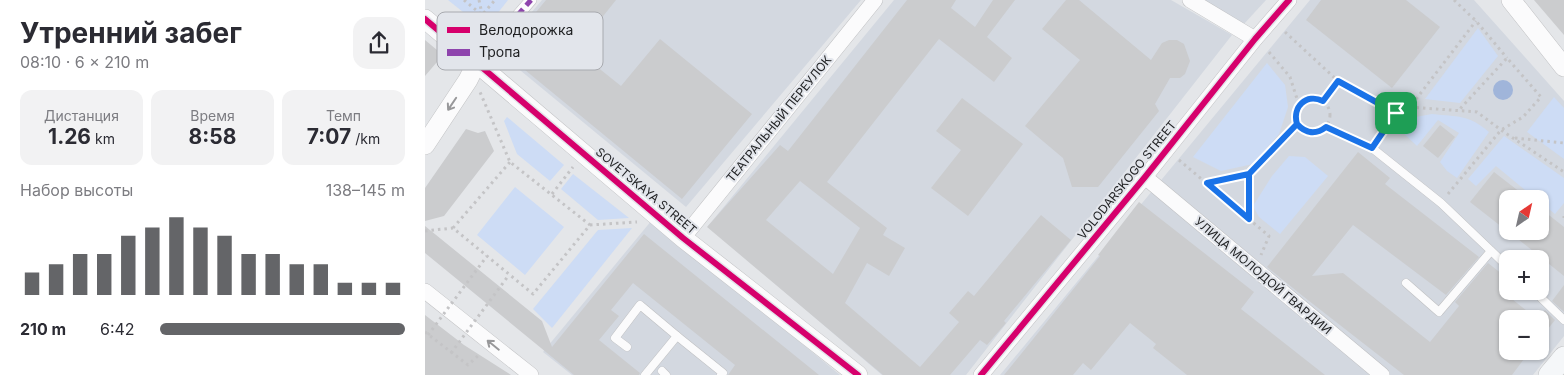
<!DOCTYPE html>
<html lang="ru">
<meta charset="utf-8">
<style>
:root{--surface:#fff;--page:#f2f2f3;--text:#2b2b33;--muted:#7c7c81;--accent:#646568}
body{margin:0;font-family:Inter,sans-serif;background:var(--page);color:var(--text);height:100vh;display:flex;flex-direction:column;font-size:19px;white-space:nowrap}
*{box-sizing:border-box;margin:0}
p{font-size:16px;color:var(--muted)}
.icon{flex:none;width:28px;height:28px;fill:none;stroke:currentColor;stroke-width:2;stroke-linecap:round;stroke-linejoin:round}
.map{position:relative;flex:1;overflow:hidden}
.details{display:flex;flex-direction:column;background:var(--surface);width:425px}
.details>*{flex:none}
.needle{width:32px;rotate:34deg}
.buttons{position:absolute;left:1074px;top:190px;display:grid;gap:10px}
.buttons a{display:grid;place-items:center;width:50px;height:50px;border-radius:10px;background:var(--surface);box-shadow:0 1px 4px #0004;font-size:25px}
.pin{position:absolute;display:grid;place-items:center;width:42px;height:42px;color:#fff;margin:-21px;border-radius:10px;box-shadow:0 2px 8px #0006}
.round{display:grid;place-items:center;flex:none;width:52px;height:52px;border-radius:15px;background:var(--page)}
.head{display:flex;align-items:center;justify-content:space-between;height:85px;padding:0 20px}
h1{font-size:28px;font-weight:700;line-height:38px}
.metrics{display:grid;grid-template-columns:repeat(3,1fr);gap:8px;height:85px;padding:5px 20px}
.metrics div{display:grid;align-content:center;border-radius:12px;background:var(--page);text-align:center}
.metrics b{font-size:21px;font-weight:700}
.metrics small{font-size:14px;font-weight:400}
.metrics p{font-size:14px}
.chart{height:140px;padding:10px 20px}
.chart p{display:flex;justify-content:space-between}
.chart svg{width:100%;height:90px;margin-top:5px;stroke:var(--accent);stroke-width:6}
ul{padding:0 20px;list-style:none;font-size:16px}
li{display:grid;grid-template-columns:80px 60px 1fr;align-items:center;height:38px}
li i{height:12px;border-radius:6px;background:var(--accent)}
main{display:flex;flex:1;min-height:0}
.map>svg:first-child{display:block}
</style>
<main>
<section class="details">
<div class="head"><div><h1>Утренний забег</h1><p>08:10 · 6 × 210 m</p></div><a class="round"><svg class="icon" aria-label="share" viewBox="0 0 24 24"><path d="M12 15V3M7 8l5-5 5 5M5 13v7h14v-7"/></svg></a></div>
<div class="metrics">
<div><p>Дистанция</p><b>1.26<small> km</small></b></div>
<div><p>Время</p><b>8:58</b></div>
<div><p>Темп</p><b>7:07<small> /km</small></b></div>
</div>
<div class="chart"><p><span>Набор высоты</span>138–145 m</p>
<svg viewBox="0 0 160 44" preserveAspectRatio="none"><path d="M5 44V33M15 44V29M25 44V24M35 44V24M45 44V15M55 44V11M65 44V6M75 44V11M85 44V15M95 44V24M105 44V24M115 44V29M125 44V29M135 44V38M145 44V38M155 44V38"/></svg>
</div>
<ul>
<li><b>210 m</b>6:42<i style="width:100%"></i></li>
</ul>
</section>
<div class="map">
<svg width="1139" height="375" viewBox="0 0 1139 375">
<rect width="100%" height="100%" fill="#e4e6e9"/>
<!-- built -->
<g fill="#d3d8e0" fill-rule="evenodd">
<polygon points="117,0 436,0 261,207 73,52"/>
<polygon points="469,0 746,0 807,35 541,375 457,375 283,226"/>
<polygon points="779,0 841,0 818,25"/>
<path d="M885,0H1049L1139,101V336L1108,375H575ZM1082,199H1115V231H1082ZM1082,259H1115V291H1082ZM1082,319H1115V351H1082Z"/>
<polygon points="227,220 415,375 147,375 118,352"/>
</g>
<!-- green -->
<g fill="#cddcf5">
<polygon points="23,0 83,0 72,14 43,16"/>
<polygon points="1053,28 1073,56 1035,103 1000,99"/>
<polygon points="842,63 860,85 863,107 854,134 828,164 796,171 768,157"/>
<polygon points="1129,97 1139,108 1139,159 1102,132"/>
<path d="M1007,114C1033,117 1043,114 1064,132L1032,178L1022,171L1015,162L1034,133L1013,120L992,146L974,129L985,118Z"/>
<polygon points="82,117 139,165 125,181 92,154 79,121"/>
<polygon points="1079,136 1139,178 1139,203 1130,214 1115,202 1115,199 1111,199 1071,166 1051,186 1043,179"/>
<polygon points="864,156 880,157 903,176 855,234 834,217 828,206 847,176"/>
<polygon points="148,174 204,218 173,220 136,189"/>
<polygon points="90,187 139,227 100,275 52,235"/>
<polygon points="207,228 127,328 108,309 173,230"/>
</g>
<!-- water -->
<circle fill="#a0b5da" cx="1078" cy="90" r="10"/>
<!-- building -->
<g fill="#cbccce" fill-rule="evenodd">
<polygon points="121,0 191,0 151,50 196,86 235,39 327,114 257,199 78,52"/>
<path d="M482,0H531L526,8L550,27L568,0H590L562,37L587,58L569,82L514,39L402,182L462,228L458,235L480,248L464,276L442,263L420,303L495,367L534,322L524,313L543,291L549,296L616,215L646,240L579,321L581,323L562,345L555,340L525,375H458L282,227L355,145L363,151ZM375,181L435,228L408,274L341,220Z"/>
<polygon points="641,0 654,0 726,60 737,43 744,40 752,40 759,44 765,61 760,74 755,78 745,78 730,104 734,111 673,187 647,187 638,158 600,126 655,60 617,29"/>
<polygon points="896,0 981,0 1015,27 967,88 881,20"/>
<polygon points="1109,0 1139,0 1139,35"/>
<polygon points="0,40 18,55 0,76"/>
<polygon points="537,98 598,144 543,216 506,188 536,150 511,131"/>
<polygon points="1015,125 1030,137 1013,158 998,146"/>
<polygon points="41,129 53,133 60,131 69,151 19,216 0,221 0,188"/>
<polygon points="933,152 965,178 960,184 1054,257 1021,295 928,225 887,276 918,273 1005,342 1034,306 1030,302 1063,263 1082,278 1082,283 1077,291 1112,319 1082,319 1082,351 1105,351 1087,375 979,375 879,297 842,267"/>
<polygon points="1069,172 1104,199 1082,199 1082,231 1045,202"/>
<polygon points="714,202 829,292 816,309 900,375 762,375 728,348 731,344 705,323 666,370 658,363 648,375 579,375 675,256 673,255"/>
<polygon points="1115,208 1139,227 1139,276 1083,231 1115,231"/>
<polygon points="0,226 117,321 127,347 219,234 394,375 303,375 310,365 208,283 186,310 194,316 174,340 215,373 214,375 149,375 0,253"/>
<polygon points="1139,285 1139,312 1127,301"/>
<polygon points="1120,310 1130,320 1115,339 1115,317"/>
<polygon points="0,315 39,345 86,375 0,375"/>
</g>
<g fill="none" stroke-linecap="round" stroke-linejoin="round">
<!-- service casing -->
<g stroke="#c0c1c3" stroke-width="9">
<g id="service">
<polyline points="947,148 1016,203 1082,266"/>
<polyline points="981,283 1014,312 1066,251"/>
<polyline points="1109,291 1139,320"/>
<polyline points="252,336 298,373 296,375"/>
<polyline points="202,347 190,338 215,305 252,336 220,375"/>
<polyline points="237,371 241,375"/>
</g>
</g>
<!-- pedestrian casing -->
<g stroke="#c0c1c3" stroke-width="12">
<polyline id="pedestrian" points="52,62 106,0"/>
</g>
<!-- minor casing -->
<g stroke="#c0c1c3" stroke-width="16">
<g id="minor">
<polyline points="765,0 830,39"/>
<polyline points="720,177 957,375"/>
<polyline points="258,238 450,0"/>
<polyline points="0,291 106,375"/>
<polyline points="556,375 720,177 830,39 864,0"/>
</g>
</g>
<!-- tertiary casing -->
<g stroke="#c0c1c3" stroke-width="20">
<g id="tertiary">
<polyline points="1086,0 1139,67"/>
<polyline points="0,19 258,238 433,375"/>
<polyline points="0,145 43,80 52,62"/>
</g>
</g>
<!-- secondary casing -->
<g stroke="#c0c1c3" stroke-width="22">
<polyline id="secondary" points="1124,375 1139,357"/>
</g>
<!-- path -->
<g stroke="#c4c4c6" stroke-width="3" stroke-dasharray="2.5 4" stroke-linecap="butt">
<polyline points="39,0 57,15 70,0"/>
<polyline points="54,0 57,14"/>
<polyline points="1029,0 1051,21 1082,58"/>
<polyline points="860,32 913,81"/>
<polyline points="844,52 865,77 874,105"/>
<circle cx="888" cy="115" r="17"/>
<polyline points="897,101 913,81 971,113 985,107 1051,21"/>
<polyline points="985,107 1052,112 1076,130 1139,172"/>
<polyline points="901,127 937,143"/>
<polyline points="1090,138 1139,143"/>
<polyline points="953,139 971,113"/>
<polyline points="754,160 844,236 836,255"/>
<polyline points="824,174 824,219"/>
<polyline points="783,183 824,174 873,124"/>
<polyline points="127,194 148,167"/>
<polyline points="1023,194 1076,130 1098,117 1116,97 1082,58 1033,111"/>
<polyline points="1139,216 1139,218"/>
<polyline points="165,225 212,222"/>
<polyline points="28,228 85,162"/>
<polyline points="0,231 28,228 108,294 165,225 85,162 55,92"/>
<polyline points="0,332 43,365 55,354"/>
</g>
<!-- service -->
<use href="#service" stroke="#fbfbfc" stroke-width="8"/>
<!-- pedestrian -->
<use href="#pedestrian" stroke="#fbfbfc" stroke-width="11"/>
<!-- minor -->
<use href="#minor" stroke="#fbfbfc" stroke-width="15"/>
<!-- tertiary -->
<use href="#tertiary" stroke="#fbfbfc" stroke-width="19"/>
<!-- secondary -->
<use href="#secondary" stroke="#f5f7f9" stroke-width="21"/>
<!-- path-bridge -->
<g stroke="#c4c4c6" stroke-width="3" stroke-dasharray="2.5 4" stroke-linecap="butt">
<polyline points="3,335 62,256"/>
<polyline points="26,353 84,275"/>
</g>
<!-- quiet -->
<polyline stroke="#8e44ad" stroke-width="5" stroke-dasharray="10 5" stroke-linecap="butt" points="52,62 106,0"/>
<!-- cycleway casing -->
<g stroke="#e2e5eb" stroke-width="9">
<g id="cycleway">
<polyline points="0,19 258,238 433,375"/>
<polyline points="556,375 720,177 830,39 864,0"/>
</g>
</g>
<!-- cycleway -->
<use href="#cycleway" stroke="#d6006c" stroke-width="6"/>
</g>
<!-- one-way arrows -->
<defs><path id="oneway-shaft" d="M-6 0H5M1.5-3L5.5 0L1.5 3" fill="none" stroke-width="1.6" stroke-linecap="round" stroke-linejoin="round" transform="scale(1.25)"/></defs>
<g stroke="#98989a">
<use href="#oneway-shaft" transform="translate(27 104) rotate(124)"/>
<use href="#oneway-shaft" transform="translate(68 345) rotate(-141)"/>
</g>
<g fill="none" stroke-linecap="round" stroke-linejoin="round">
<!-- route casing -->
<g stroke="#fff" stroke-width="10">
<path id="route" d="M971,113L913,81L898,101C881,93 867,107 872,124L824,174L782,183L824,219V174L872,124C881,134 891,135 901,127L947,148L971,113"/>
</g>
<!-- route -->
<use href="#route" stroke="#1a73e8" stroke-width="6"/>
</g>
<g text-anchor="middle" stroke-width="4" stroke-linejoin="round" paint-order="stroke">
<!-- street labels -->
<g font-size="12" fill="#1f2022" stroke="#e2e5eb">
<text transform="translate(354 119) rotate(-51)" y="4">ТЕАТРАЛЬНЫЙ ПЕРЕУЛОК</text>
<text transform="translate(702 180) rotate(-51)" y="4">VOLODARSKOGO STREET</text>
<text transform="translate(221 191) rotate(40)" y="4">SOVETSKAYA STREET</text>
<text transform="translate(838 276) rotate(40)" y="4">УЛИЦА МОЛОДОЙ ГВАРДИИ</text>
</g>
</g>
<!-- legend -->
<rect x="12" y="12" width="166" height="58" rx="8" fill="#e2e5eb" stroke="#a8aaaf" stroke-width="1"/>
<rect x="22" y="27" width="23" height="6" fill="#d6006c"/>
<rect x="22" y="49" width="23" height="7" fill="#8e44ad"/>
<g font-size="14" fill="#1f2022">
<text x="54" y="35">Велодорожка</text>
<text x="54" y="57">Тропа</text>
</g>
</svg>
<div class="buttons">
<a><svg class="needle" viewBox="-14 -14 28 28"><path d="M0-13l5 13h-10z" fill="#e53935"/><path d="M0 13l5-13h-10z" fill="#7c7c81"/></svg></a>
<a>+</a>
<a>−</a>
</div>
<div class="pin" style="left:971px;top:113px;background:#1e9e55"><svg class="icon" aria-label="arrive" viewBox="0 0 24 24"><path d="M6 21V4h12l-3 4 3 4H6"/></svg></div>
</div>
</main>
